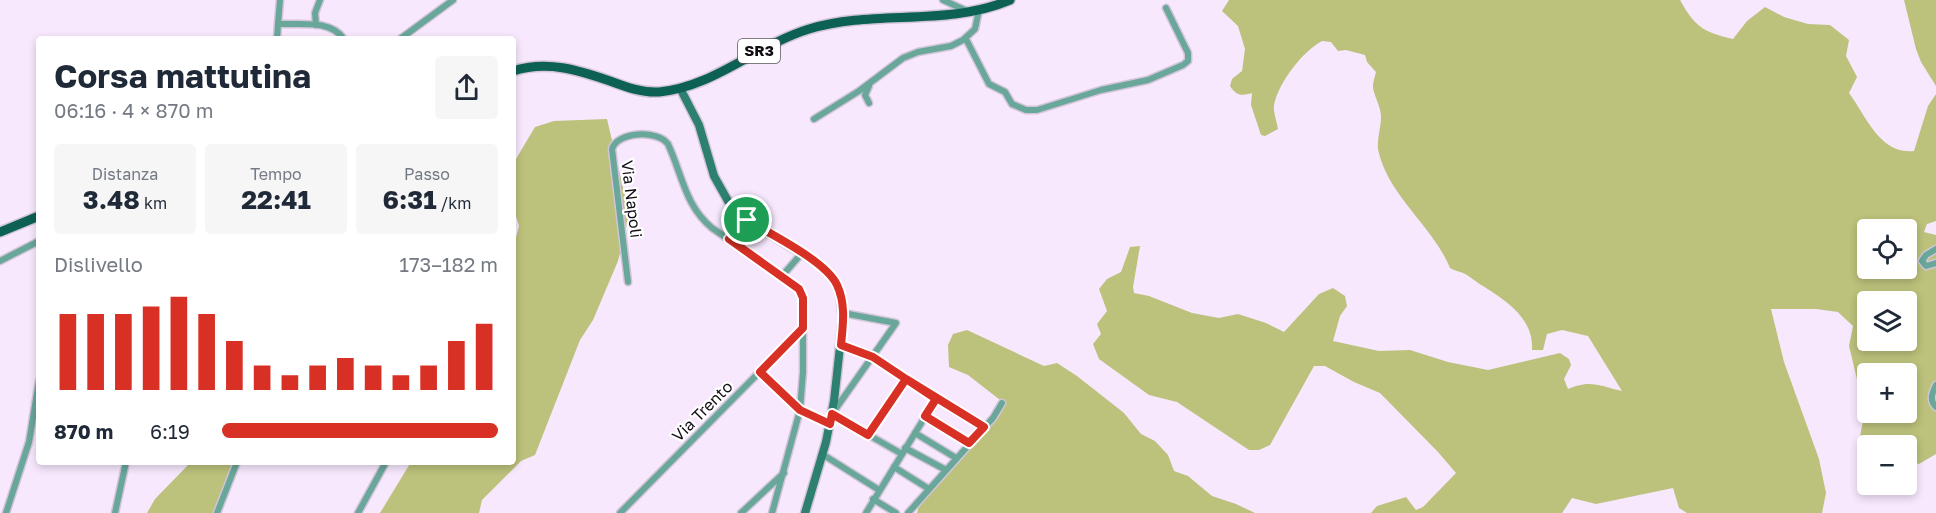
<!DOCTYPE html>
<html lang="it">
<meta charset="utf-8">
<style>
:root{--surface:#fff;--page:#f6f6f7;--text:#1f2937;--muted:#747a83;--accent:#d93025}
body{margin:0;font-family:"Golos Text",sans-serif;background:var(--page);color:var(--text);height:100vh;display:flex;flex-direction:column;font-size:22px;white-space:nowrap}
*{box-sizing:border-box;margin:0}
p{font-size:20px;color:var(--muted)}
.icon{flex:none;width:33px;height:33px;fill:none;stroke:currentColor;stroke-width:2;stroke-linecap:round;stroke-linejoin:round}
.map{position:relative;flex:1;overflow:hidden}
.sheet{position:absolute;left:36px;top:36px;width:480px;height:429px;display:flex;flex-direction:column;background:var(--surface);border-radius:6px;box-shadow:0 3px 9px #0003}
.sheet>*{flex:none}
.buttons{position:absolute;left:1857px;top:219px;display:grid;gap:12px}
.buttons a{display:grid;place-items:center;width:60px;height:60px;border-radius:6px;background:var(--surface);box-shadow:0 3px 9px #0003;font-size:30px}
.pin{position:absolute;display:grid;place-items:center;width:51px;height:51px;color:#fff;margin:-26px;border:3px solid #fff;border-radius:50%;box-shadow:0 2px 6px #0007}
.round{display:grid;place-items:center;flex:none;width:63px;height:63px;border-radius:6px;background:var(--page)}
.overview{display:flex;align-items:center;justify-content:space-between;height:102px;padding:0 18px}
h1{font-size:33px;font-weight:700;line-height:45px}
.stats{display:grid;grid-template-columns:repeat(3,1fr);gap:9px;height:102px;padding:6px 18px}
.stats div{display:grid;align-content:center;border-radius:6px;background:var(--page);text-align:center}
.stats b{font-size:26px;font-weight:700}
.stats small{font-size:16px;font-weight:400}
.stats p{font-size:16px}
.chart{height:168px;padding:12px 18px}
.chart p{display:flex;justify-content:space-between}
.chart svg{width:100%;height:108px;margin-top:6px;stroke:var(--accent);stroke-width:6}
ul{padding:0 18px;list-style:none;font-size:20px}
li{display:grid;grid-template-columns:96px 72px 1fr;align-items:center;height:45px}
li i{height:15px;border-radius:8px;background:var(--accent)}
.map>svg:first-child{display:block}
</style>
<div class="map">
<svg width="1936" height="513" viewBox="0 0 1936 513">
<rect width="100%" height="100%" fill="#f7e8fe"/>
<!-- forest -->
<g fill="#bcc17b" fill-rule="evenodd">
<path d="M1229,0H1680C1695,27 1703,32 1733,39L1747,21L1765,7L1784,17L1808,24L1830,25L1849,40L1846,56L1857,77L1849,93C1866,116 1880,155 1914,151L1928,106L1936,94V221L1927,224L1924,232L1936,235V454L1919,464L1907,461L1906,446H1868L1867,452L1858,447L1863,421L1862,400L1849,346L1853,326L1838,312L1816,309H1771L1784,362L1819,459L1826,493L1822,513H1687L1679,508L1673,488L1596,504L1572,498L1562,513H1371L1377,506L1406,497L1416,510L1423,507L1456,473L1438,452L1380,393L1354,382L1325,366H1314L1270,445L1259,450H1249L1177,402L1149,395L1099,359L1093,344L1101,334L1097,324L1107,311L1099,289L1107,279L1121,272L1130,247L1140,246L1133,287L1134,293L1149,296L1192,313L1219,318L1238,314L1266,323L1284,332L1319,294L1333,288L1345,296L1347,306L1340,316L1333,341L1379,351L1410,350L1448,362L1488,370L1560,353L1569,359L1571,365L1564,379L1568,389C1591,379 1600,386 1622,391L1588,336L1562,330L1547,334L1543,350H1532C1534,319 1507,301 1483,286C1476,282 1470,276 1463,273C1458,271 1455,271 1450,268C1433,226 1387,195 1378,149C1377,139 1381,127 1381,117C1381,106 1373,95 1373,86C1373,82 1375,76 1376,72L1367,62L1365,55L1346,50L1338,51L1331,42L1322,41C1302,52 1279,82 1274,105C1273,112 1277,122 1278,129L1265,136L1261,135L1251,105L1252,93C1242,96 1236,96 1230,86L1232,79L1242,71L1245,49L1238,26L1222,11ZM1868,230H1906V268H1868ZM1868,302H1906V340H1868ZM1868,374H1906V412H1868Z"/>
<polygon points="1904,0 1936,0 1936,86 1921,62 1916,49"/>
<polygon points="607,119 629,213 624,238 618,261 593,320 580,340 535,455 521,461 482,500 479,513 380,513 411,462 513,462 513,249 519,226 513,207 513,164 535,127 554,121"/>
<polygon points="967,330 1044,366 1057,363 1077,376 1124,413 1141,434 1155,441 1168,455 1174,471 1188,476 1212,496 1236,504 1255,513 917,513 919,506 991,426 1004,403 968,375 949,367 948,345 953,334"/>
<polygon points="191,462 233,462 225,493 216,513 147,513 155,499"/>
</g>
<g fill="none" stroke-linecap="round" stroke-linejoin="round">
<!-- minor casing -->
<g stroke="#d3c5d9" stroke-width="9">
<g id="minor">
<path d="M280,0L278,24C300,25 330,19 344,39"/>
<polyline points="943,0 967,11"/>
<polyline points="316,25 315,13 320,0"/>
<polyline points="277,39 278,24"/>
<polyline points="400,39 453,0"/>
<polyline points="966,39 989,84 1005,92 1012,104 1026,110 1037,110 1101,90 1148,80 1183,65 1188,61 1188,53 1166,8"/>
<polyline points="869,86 865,95 869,103"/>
<polyline points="814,119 859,91 903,58 918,52 951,46 963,40 975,29 979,10"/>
<polyline points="729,239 747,220"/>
<polyline points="1936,249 1926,255 1922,261 1926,266 1936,263"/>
<polyline points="0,261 39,241"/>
<polyline points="782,276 802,253"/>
<path d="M628,282L612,149C617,132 657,129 668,144C682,174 685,206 712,228L798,288L803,296V372L800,410L772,513"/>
<polyline points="843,313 896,323 832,414 902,454"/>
<polyline points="841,345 873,358 984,427"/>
<polyline points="760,372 800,410 830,424"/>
<path d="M1936,385C1932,393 1929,400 1936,407"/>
<polyline points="925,416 969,443"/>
<polyline points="915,433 956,458"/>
<polyline points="868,435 906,379"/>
<polyline points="905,448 946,470"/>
<polyline points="822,454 879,490"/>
<polyline points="894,467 929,489"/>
<polyline points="873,499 896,513"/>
<polyline points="6,513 29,442 39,381"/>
<polyline points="115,513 126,462"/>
<polyline points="217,513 237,462"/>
<polyline points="358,513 386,462"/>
<polyline points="620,513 802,329"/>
<polyline points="741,513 784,473"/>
<polyline points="866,513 936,399"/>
<polyline points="908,513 993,418 1002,403"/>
</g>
</g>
<!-- secondary casing -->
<g stroke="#d3c5d9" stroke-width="11">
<polyline id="secondary" points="680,88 699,125 714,176 728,201 747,220 819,264 834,279 840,293 843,319 834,401 826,442 805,513"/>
</g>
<!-- primary casing -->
<g stroke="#d3c5d9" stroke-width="12">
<g id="primary">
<path d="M513,71C547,60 578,70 610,81C626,87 642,93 659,92C714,87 757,45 809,29C874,9 946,27 1010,0"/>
<polyline points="0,232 39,216"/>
</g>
</g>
<!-- minor -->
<use href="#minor" stroke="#68a799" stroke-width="6"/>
<!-- secondary -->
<use href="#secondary" stroke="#2d7f70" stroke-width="8"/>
<!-- primary -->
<use href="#primary" stroke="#0c6154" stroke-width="9"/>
</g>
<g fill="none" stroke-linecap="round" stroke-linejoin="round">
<!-- route casing -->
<g stroke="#fff" stroke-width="12">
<path id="route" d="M747,220L729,239L799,289L803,298V328L760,372L800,410L830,424L832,414L868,435L906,379L984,427L969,443L925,416L936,399L873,357L841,345C843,325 846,304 837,285C826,261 770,234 747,220"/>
</g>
<!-- route -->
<use href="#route" stroke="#d93025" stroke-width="8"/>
</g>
<g text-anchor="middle" stroke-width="4.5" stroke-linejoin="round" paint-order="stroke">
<!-- shield labels -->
<rect fill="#fff" stroke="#5a565b" stroke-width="1.5" x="738" y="39" width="42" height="24" rx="4.5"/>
<g font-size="15" font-weight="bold" fill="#130e15">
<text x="759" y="56">SR3</text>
</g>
<!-- street labels -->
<g font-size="16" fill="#130e15" stroke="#fff">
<text transform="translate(632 199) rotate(83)" y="6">Via Napoli</text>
<text transform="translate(702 411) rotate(-45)" y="6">Via Trento</text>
</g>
</g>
</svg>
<div class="buttons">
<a><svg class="icon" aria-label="locate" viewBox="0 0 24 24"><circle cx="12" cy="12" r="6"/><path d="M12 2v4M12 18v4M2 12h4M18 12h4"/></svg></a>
<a><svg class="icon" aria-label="layers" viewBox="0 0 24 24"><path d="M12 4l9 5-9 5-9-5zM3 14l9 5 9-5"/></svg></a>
<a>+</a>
<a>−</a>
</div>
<div class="pin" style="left:747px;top:220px;background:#1e9e55"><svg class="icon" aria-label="arrive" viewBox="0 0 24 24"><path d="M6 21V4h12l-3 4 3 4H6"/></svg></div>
<section class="sheet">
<div class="overview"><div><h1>Corsa mattutina</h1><p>06:16 · 4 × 870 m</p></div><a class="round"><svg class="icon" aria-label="share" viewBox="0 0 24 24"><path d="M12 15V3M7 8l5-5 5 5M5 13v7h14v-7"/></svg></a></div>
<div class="stats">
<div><p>Distanza</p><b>3.48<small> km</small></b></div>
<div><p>Tempo</p><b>22:41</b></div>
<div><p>Passo</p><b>6:31<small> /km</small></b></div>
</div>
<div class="chart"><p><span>Dislivello</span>173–182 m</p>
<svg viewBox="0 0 160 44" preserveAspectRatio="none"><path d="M5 44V13M15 44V13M25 44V13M35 44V10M45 44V6M55 44V13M65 44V24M75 44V34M85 44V38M95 44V34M105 44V31M115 44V34M125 44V38M135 44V34M145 44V24M155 44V17"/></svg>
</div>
<ul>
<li><b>870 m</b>6:19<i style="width:100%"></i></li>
</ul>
</section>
</div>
